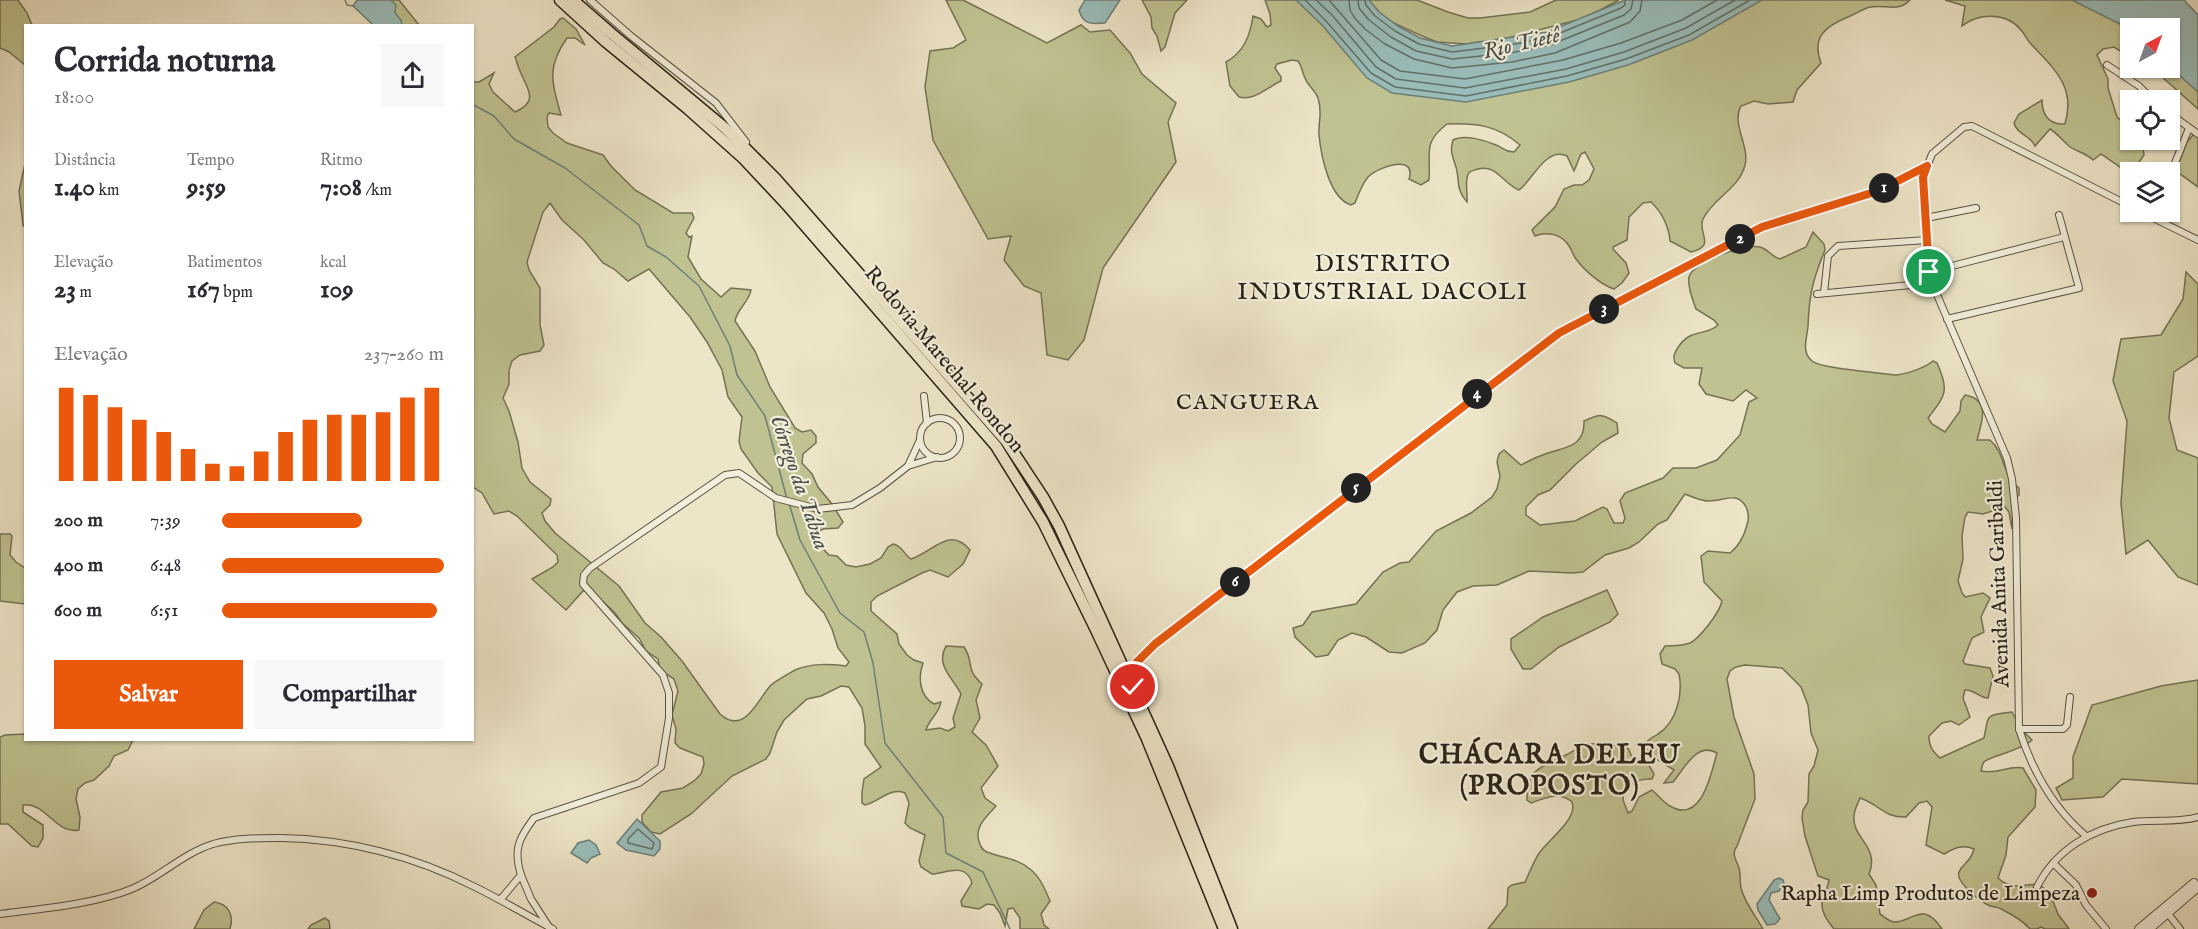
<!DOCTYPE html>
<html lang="pt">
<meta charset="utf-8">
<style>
:root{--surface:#fff;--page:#f7f7f7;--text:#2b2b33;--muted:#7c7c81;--accent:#ea580c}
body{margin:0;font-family:"IM FELL English",serif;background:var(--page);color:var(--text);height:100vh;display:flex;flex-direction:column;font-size:22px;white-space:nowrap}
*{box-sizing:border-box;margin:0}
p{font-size:20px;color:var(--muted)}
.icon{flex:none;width:33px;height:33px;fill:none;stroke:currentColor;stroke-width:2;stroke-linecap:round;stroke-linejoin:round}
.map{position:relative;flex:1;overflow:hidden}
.sheet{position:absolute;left:24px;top:24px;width:450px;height:717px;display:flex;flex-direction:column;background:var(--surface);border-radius:0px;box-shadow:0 2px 4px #0004}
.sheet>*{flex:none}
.needle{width:39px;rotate:41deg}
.buttons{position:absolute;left:2120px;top:18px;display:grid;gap:12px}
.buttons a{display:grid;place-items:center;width:60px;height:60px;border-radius:0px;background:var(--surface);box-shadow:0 2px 4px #0004;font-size:30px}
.pin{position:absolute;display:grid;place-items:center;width:51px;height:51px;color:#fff;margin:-26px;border:3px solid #fff;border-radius:50%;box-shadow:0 2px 6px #0007}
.km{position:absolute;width:30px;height:30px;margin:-15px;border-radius:50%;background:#222;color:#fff;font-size:16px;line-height:30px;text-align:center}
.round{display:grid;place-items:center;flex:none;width:63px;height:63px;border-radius:0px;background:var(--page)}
.summary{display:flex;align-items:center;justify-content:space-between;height:102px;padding:0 30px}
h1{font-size:33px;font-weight:800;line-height:45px}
.figures{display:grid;grid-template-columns:repeat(3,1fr);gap:9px;height:102px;padding:6px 30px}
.figures div{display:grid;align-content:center}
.figures b{font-size:26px;font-weight:800}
.figures small{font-size:16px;font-weight:400}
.figures p{font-size:16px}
.chart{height:168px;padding:12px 30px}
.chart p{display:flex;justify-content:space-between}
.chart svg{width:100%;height:108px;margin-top:6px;stroke:var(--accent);stroke-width:6}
.action{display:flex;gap:12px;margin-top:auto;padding:12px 30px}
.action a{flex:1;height:69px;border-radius:0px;background:var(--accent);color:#fff;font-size:24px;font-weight:800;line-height:69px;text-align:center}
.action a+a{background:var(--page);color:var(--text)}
ul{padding:0 30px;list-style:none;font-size:20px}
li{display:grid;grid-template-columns:96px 72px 1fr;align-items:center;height:45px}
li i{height:15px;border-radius:8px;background:var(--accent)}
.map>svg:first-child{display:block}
</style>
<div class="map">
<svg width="2198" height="929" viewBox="0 0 2198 929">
<rect width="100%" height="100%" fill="#ede5c8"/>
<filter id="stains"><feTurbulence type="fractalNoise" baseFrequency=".00333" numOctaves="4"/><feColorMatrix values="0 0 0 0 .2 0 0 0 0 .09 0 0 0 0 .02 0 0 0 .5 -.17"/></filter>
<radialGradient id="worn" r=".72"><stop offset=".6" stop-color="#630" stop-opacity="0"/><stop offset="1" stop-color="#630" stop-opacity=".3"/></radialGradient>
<!-- green -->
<g fill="#c0c291" stroke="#747254" stroke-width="1.5" fill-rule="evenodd">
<polygon points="0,0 18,0 27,13 32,25 26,26 25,65 9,52 0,48"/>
<polygon points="379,0 399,0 419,25 392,25"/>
<polygon points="946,0 963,0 1047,43 1081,25 1090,32 1110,30 1130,53 1142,74 1176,103 1168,122 1176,162 1103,268 1084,340 1068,360 1047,355 1041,293 1024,286 1004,260 1011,236 988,239 933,140 925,87 930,51 953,48 966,40"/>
<polygon points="1142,0 1187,0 1175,13 1165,47 1161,51 1157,36 1152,28 1151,17"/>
<path d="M1265,0H1307L1369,74L1756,0H1910C1898,13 1885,4 1870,7C1862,9 1856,14 1848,17C1826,26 1811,37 1821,63L1797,90L1793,102L1768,104L1754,101L1741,106C1731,124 1750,146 1745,165C1739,189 1713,198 1703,219C1697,233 1717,246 1691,252L1670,241C1669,227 1662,212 1651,202L1643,203L1629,217L1627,240L1613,247V249L1626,263L1629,273L1622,283L1614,289C1601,285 1584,270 1576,259C1573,255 1572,250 1569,246C1562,234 1547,231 1535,236L1532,230L1555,207L1564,189L1574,185H1582L1589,180L1594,169L1585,152L1581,154L1574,171L1567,156C1546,146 1532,181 1519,190C1503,184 1497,164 1478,169C1475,170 1470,171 1469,173C1464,178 1468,195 1467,202C1454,187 1461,180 1455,164C1452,154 1450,151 1453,140C1464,134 1484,140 1496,145C1504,148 1503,151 1514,152L1520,145C1497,125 1476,123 1447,124C1422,143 1431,153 1429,180L1421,185L1409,179C1417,153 1378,167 1368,177C1362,184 1358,195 1355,203L1351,205C1329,198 1321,155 1319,135C1318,121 1323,113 1318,98C1315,90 1308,86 1305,78C1302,72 1302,66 1298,61L1292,60L1277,64L1275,68L1281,77V81C1266,88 1255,101 1239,97L1230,86L1226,62C1244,52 1250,36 1253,16L1261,19L1267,27L1271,25L1270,14Z"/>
<polygon points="1368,0 1417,0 1448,12 1468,18 1480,18 1530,12 1556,0 1619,0 1585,18 1508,38 1466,44 1437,42 1422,36 1385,19"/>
<path d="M1945,0H2107L2130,28V57L2114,47L2103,49L2097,55L2108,79V88L2117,117L2130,128V140H2142L2144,155L2132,172L2130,174L2101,154L2093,160C2086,153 2075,151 2069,146C2062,140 2058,134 2050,129L2035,146C2031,135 2017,135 2014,123L2019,114L2042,100C2042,115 2049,125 2065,124C2076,86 2054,69 2031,44C2027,40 2025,34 2020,29C2006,12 1978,13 1962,26L1965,6Z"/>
<path d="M563,18L576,29L585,45L575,38H567C546,68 552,82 561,115L549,113L547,117L548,127L553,133L567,143L603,155L611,166L635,190L673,213H692L694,218L686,233L689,237L692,236L688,257L701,279L721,297L731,288L751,290C749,302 737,309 735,321L755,351L770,387L795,428L802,432L811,430L816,436V443L803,454L802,463L812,474L818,487L832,504L843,522L838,528L823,529L818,532L825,551L829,555L837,556L846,565L856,567L870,564L881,558L888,547L893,544C902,545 904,555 911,559C932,553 949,525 970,550L963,564L948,577L930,570L922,573L877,596L871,602V611L897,634L899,644L907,655L914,660L923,663C918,677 919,696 934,704L941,702C939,714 929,719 926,730L940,728L948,731L955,727L953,718L961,694C953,678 935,665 946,646L964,647C975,663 964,668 982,684L976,700L980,718L972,732L986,745L998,766L981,788L985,798L996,806C987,816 974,827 979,841C980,846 982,850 987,852C1002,858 1017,858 1030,869C1040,877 1045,889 1050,901L1041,914L1044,925L1049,929H1020V918L1013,908L1008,909L1005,926L1000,913L994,905L987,904L979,909L962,906L961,901L972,883C966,862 947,873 932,874L921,867L919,861L925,835L910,828L905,823L909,803L905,793C890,787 879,802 865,805L862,803V792L864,779L881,767L865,744V726L862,708L849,687L841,686L821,696L807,699L784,720L777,732L770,753L766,759L732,776L691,814L660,834L651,832L642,822V815L661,792L683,788L694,781L701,774L704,764L703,757L680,748L675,743L676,729L672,715L678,691L674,679L660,670L658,659L646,651L639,638L622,623L615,613L591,590L583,591L566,610L532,579L553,567L558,562L557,555L517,516L509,511L494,514L482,493L473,487L472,82H479L494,73L489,84L493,92L515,112C540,101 527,89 520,71C518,67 517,62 515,57L554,27L560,19ZM550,203L562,220L584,240L603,263L614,269L628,281L649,269L690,317L707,342L722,370L728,397L742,417L739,441L741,449L758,473L772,487L777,534L806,593L824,613L832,629L838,648L849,662L846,666C829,664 811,663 795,670C788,674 777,680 771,685C757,700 745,736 720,714L682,661L661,637L645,623L619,586L555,533L545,521L542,513L550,505L551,499L530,482L522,468L518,442L509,411L503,398L509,384V370L512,361L520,355L540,351L544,345L540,325V288L529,270L527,262L543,212Z"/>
<polygon points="2169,53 2198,76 2198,109 2161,76 2148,68 2169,68"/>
<polygon points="2193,135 2198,136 2198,187 2176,171 2187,142"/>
<polygon points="25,164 25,228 23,225 19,191"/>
<path d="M1813,232L1824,244L1825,250C1813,279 1809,295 1808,326C1807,338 1801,352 1812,361C1822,369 1877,372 1894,375C1904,375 1925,368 1933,361L1937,363C1950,391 1945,396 1928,418L1932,424L1945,432L1960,411L1961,401L1965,395C1991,400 1982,421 1977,440H1990C2006,454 2002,476 2019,488V495L2013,501L2012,529L2009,512L2005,507L1983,514L1968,512L1965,517L1962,536L1963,559L1958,581L1962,593L1965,597L1983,593L1990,598L1981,617L1984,632L1972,638L1963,661L1965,664L1990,668L1993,676L1988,698C1979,698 1974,689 1965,690L1963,698L1970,717L1959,725L1951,721L1942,723L1929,736C1929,746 1932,751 1940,758L1984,738C1989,715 1984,715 2012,712L2021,729L2032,740C2021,751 1987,757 1984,762C1982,764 1982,768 1981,771C1998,775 2007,765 2023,768L2036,790L2035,807L2008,837L2006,855L1998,878C2016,895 2032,877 2045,889C2051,894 2055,906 2058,914C2061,919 2066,924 2069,929H2045L2041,927L2037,929H2030C2023,921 2013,915 2003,910C1999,907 1994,907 1990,906C1981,902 1955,882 1959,872C1963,863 1971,862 1974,849C1962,844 1955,848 1944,854L1926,845L1932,807L1927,801L1919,803L1906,817C1884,818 1879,804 1860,798C1858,803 1854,810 1854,816C1852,839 1880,846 1869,874L1876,885L1880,914C1885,917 1888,921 1894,922C1912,923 1922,899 1942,929H1834C1827,921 1819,909 1823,898C1825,891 1828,888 1829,880L1818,876L1805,836L1802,818L1803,810L1808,802L1809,774L1814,766L1818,750L1811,733L1808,705L1801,687L1782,668L1745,665L1736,667L1730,671L1727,679L1734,717L1754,774L1755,799L1737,846C1731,854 1736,859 1739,868C1741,875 1739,884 1742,891C1746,905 1756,916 1763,929H1488L1507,905L1508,888L1512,885L1525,882C1530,872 1534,860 1540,852C1549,839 1578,819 1572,802C1561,791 1545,798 1531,803L1527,800C1526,768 1542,767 1566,755C1574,751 1581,745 1591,744C1602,742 1617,746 1628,748L1632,757L1647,762L1654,774L1652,779C1641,778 1633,783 1624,787L1623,800L1628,813L1632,811L1639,797L1652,790C1658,795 1663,802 1670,806C1702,825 1711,773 1717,753C1697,741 1684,769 1673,782L1664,783L1674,770L1650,755L1644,746C1647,739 1652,738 1658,734C1677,722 1683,694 1679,674L1675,669L1662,664L1660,654L1665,646C1674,646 1682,646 1690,643C1700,638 1720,612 1722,601L1704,582L1701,556L1708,551L1730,553C1738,547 1744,536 1747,525C1749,519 1749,513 1746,507C1737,490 1723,502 1708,501C1700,501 1693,497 1685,494L1667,520L1658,524L1639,542L1629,548L1605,555L1583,572L1572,573L1529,571L1497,585L1473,586L1457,592L1443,610L1437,630L1425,643L1402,653L1389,652L1366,637L1352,633L1338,640L1328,655L1316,657L1295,637L1293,628L1303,625L1312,612L1356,604L1383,572L1400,563L1409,562L1436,531L1471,513L1492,497L1497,489L1500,476L1497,462L1499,454L1504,450L1521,465C1530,460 1539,456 1548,453C1567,447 1585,446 1584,421C1600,414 1602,413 1617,423L1618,433L1602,442L1576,464L1550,490L1538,495L1526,507V515L1540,525L1575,521L1603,507L1607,509L1614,523H1623L1625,518L1620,501L1625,493L1663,478L1673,468H1696L1717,460L1740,435L1749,402L1757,398L1746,390L1733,401L1706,394L1699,384L1702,368H1684L1675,363C1673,357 1674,354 1677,349C1690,327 1705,337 1718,325L1714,320L1696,309C1693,300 1687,287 1689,277C1693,262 1745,243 1760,247C1768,249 1772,257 1780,259L1806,247Z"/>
<polygon points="2186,272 2198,284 2198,356 2174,372 2169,418 2177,450 2198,458 2198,585 2178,577 2148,540 2126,554 2121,503 2127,421 2113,381 2121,339 2161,335 2183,299"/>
<polygon points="0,534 10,534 12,536 10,555 16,562 25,568 25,604 0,601"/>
<polygon points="1607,590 1618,614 1610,622 1559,647 1531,669 1523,669 1511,649 1511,639 1543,617"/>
<polygon points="2198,680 2198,784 2122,779 2103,797 2062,800 2056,788 2073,778 2073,757 2092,705 2161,686"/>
<path d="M25,734L26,740H133L128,750L114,756L109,766L94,780L85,783L78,789L76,799L80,817L79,830C56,835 46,802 23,805V812L43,825V838L38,847L32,846L8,824H0V737L5,735Z"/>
<path d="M214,902C229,904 234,915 230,929H194L204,910Z"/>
<polygon points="325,918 329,921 330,929 308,929 311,925"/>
</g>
<!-- water -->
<g fill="#9abebb" stroke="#6c7f79" stroke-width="1.5">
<polygon points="357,0 390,0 396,5 395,13 401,20 402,25 373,25 353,6"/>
<path d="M1085,0H1120L1105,23C1091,24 1083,25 1079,10Z"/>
<polygon points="1296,0 1369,0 1379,12 1398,26 1420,38 1452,46 1547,32 1625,0 1762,0 1692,40 1628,65 1569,82 1466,102 1392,93 1367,78 1322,25"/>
<polygon points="2072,0 2184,0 2198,15 2198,92 2169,66 2169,28 2130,29"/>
<polygon points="637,819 660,841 660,849 654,856 626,850 617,843"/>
<polygon points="589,840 596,845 600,854 591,858 587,863 571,853 578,843"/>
<polygon points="1779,878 1783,880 1784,883 1779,891 1771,893 1769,900 1780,919 1775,924 1767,925 1758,910 1757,904 1774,880"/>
</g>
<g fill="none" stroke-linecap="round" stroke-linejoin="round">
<!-- shore -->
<g stroke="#617069" stroke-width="1.5">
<polyline points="1305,0 1326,21 1371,73 1395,87 1466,96 1567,76 1626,59 1689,35 1750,0"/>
<polyline points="1316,0 1332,15 1376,67 1396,79 1465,88 1566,69 1624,52 1686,28 1735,0"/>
<polyline points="1329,0 1381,60 1400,71 1465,79 1563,60 1621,43 1682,20 1717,0"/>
<polyline points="1349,0 1350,10 1354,17 1365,29 1385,44 1414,59 1452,68 1512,62 1555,53 1630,22 1640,11 1642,0"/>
<polyline points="1358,0 1359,8 1369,20 1391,37 1416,51 1452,59 1510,53 1550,45 1624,15 1631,9 1633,0"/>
<polyline points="1365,0 1366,5 1375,16 1395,31 1419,44 1452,52 1509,45 1548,38 1621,8 1625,5 1625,0"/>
<polygon points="638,829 654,843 652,849 628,843 628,839"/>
</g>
<!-- stream -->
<g stroke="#6c7f79" stroke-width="1.5">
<polyline points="345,0 347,5 353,6"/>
<polyline points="472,104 494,116 514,139 565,168 639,225 647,246 666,257 699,286 730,346 737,375 765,416 787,499"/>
<polyline points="789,503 800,540 840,613 864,632 873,663 885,743 943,817 946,853 983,872 1010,929"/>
</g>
<!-- minor casing -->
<g stroke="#595243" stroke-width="8">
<g id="minor">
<polyline points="590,0 631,36 716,103 746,142"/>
<polyline points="2107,65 2139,86 2153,100"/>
<polyline points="2169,113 2198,134"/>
<polyline points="2169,178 2189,128"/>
<polyline points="2141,212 2198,240"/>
<polyline points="1926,218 1976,208"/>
<polyline points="1929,272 2064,237"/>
<polyline points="1824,293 1828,256 1838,246 1927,240"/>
<polyline points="1817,294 1932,283"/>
<polyline points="1947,319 2079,288 2059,215"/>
<polyline points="924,396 927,423"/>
<circle cx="940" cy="438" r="20"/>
<polyline points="920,440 908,466 937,457"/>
<polyline points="1133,687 1137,662 1155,644 1559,333 1763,227 1878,191 1927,166"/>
<polyline points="2019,729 2063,729 2067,725 2070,697"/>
<path d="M2086,836C2053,808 2032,770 2019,729L2016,518L2012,479L2007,458L1932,283L1929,272L1923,177L1932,154L1964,127L1972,126L2130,206"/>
<polyline points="2053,863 2076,885 2086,905 2106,929"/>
<path d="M521,875C513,849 519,838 534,818L639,783L661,767L669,718V693L663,675L583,584L584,575L590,568L725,475L739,473L776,498L818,509L852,505L880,488L908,466"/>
<path d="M2037,887C2056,849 2093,828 2133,822C2154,819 2178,823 2198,817"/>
<polyline points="500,900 521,875 531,899 549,927"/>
<polyline points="2166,911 2180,929"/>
<path d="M0,914C40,909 97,904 134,888C161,876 184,853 213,844C234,838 259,838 281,838C347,839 414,856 473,886C500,899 526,915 553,929"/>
</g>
</g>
<!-- tertiary casing -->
<g stroke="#595243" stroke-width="10">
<g id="tertiary">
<polyline points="2139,929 2194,883"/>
<polyline points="2149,929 2198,887"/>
</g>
</g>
<!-- trunk casing -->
<g stroke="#282117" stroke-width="13">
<g id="trunk">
<polyline points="560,0 606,42 688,109 744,159 787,205 996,446 1043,522 1095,628 1147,739 1224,929"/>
<polyline points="573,0 612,34 725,128 776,179 1006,441 1043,497 1059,526 1168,766 1232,929"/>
</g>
</g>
<!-- minor -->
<use href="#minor" stroke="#f3eedb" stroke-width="6"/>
<!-- tertiary -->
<use href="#tertiary" stroke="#f3eedb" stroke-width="8"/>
<!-- trunk -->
<use href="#trunk" stroke="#ede5c8" stroke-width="10"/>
</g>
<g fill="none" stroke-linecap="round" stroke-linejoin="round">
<!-- route casing -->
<g stroke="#fff" stroke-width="12">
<polyline id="route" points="1133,687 1137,662 1155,644 1559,333 1762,227 1878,191 1927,166 1923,177 1929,272"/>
</g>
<!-- route -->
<use href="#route" stroke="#ea580c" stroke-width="8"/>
</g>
<!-- markers -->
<circle fill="#8f2418" stroke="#f3eedb" stroke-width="2" cx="2092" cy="893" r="6"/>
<g text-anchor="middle" stroke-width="4.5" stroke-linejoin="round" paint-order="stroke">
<!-- street labels -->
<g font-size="21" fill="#282117" stroke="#f3eedb">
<text transform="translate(945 359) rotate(50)" y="7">Rodovia Marechal Rondon</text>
<text transform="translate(1998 584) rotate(-92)" y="7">Avenida Anita Garibaldi</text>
</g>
<!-- poi labels -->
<g font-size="21" fill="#282117" stroke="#f3eedb" text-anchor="end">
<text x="2080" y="900">Rapha Limp Produtos de Limpeza</text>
</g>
<!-- water labels -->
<g font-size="22" font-style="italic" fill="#4a5048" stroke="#f3eedb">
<text transform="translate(1521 42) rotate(-13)" y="8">Rio Tietê</text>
<text transform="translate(801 482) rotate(71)" y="8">Córrego da Tábua</text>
</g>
<!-- neighbourhood labels -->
<g font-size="22" letter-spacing="1.5" fill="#282117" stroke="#f3eedb">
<text x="1248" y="409">CANGUERA</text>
</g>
<!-- quarter labels -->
<g font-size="24" letter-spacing="1.5" fill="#282117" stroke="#f3eedb">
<text x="1383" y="271">DISTRITO<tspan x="1383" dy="28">INDUSTRIAL DACOLI</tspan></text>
</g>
<!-- district labels -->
<g font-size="27" font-weight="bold" letter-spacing="1.5" fill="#282117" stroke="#f3eedb">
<text x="1550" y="763">CHÁCARA DELEU<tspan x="1550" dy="31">(PROPOSTO)</tspan></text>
</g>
</g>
<rect width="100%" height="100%" filter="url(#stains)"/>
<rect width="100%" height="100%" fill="url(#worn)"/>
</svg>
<div class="buttons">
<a><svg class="needle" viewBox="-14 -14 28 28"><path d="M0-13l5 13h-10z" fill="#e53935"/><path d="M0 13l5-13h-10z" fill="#7c7c81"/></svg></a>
<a><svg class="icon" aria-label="locate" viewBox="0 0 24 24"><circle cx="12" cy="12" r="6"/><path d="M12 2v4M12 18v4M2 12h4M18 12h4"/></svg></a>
<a><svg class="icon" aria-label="layers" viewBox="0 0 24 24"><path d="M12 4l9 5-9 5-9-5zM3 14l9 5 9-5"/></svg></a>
</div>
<div class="pin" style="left:1929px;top:272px;background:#1e9e55"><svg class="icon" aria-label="arrive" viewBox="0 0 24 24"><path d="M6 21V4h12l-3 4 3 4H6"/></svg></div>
<div class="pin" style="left:1133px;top:687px;background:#d93025"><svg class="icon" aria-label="check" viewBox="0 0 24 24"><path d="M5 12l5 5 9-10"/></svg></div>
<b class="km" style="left:1884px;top:188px">1</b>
<b class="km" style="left:1740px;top:239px">2</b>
<b class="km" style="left:1604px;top:309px">3</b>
<b class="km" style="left:1477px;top:394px">4</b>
<b class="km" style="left:1356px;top:488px">5</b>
<b class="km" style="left:1235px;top:582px">6</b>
<section class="sheet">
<div class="summary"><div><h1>Corrida noturna</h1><p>18:00</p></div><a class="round"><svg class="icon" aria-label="share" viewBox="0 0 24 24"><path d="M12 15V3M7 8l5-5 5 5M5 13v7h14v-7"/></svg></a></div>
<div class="figures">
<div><p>Distância</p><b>1.40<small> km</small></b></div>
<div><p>Tempo</p><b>9:59</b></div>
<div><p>Ritmo</p><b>7:08<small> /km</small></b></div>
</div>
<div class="figures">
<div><p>Elevação</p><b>23<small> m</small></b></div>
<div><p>Batimentos</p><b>167<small> bpm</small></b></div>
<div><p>kcal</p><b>109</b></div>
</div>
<div class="chart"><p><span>Elevação</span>237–260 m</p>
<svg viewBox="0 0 160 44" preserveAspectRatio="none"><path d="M5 44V6M15 44V9M25 44V14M35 44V19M45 44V24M55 44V31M65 44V37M75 44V38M85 44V32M95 44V24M105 44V19M115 44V17M125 44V17M135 44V16M145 44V10M155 44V6"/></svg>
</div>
<ul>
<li><b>200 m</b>7:39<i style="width:63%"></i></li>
<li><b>400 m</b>6:48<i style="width:100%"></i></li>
<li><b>600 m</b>6:51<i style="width:97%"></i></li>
</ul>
<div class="action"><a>Salvar</a><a>Compartilhar</a></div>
</section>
</div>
